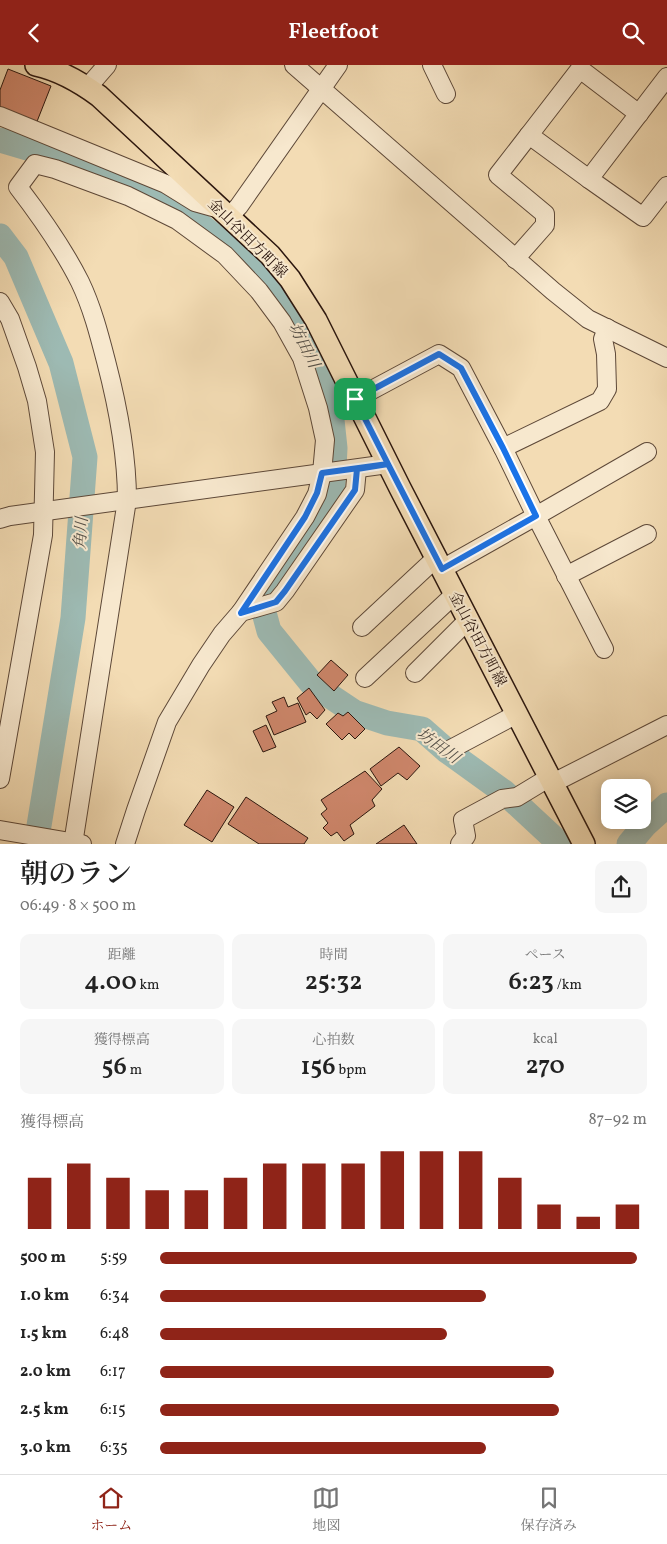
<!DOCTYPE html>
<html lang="ja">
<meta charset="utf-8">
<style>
:root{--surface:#fff;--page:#f6f6f6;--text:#222;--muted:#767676;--line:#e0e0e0;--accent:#8f2418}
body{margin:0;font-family:Vollkorn,"Noto Serif JP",serif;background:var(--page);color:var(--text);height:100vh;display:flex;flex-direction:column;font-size:19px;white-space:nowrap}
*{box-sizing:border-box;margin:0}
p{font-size:16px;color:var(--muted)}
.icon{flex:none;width:28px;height:28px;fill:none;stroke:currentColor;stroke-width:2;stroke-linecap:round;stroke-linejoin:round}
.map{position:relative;height:779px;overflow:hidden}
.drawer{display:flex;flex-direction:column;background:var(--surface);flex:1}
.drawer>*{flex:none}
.buttons{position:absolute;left:601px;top:714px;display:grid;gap:10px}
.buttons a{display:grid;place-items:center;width:50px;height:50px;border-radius:10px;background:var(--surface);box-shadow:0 2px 12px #0003;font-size:25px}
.pin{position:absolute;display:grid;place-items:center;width:42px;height:42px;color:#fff;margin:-21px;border-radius:10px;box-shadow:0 2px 8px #0006}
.round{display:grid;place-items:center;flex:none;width:52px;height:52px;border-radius:10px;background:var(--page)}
.headline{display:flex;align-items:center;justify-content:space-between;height:85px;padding:0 20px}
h1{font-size:28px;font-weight:600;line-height:38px}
.figures{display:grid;grid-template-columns:repeat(3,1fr);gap:8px;height:85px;padding:5px 20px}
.figures div{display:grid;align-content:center;border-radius:10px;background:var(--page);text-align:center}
.figures b{font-size:25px;font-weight:600}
.figures small{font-size:14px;font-weight:400}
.figures p{font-size:14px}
.chart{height:140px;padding:10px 20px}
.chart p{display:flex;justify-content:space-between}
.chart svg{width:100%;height:90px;margin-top:5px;stroke:var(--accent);stroke-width:6}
ul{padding:0 20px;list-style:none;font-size:16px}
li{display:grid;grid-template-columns:80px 60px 1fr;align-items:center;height:38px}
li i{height:12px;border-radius:6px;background:var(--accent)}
header{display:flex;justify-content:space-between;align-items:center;height:65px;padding:0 20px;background:var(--accent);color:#fff;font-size:22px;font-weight:600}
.tab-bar{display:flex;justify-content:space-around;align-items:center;height:70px;border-top:1px solid var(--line);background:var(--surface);font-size:14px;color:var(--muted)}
.tab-bar a{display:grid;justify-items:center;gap:2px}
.tab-bar .active{color:var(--accent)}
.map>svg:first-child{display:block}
</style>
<header><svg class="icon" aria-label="back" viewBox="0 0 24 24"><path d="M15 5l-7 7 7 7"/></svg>Fleetfoot<svg class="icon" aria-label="search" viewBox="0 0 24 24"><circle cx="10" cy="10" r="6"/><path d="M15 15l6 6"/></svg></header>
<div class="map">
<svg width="667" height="779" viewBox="0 0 667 779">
<rect width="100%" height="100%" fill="#f3dcb4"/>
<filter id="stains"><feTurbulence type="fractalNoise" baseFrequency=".004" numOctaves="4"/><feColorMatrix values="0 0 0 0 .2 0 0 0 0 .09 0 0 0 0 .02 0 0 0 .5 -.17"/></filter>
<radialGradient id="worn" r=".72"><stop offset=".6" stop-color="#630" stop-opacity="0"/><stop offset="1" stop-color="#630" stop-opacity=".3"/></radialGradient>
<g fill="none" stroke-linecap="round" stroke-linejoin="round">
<!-- river -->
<g stroke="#9dbab3" stroke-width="25">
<polyline points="0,75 34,85 172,138 231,184 276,225 314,292 330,336 335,383 333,422 325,442 270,523 262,540 269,566 312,619 354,647 387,658 422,664 447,686 504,727 560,779"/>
<polyline points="0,171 16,192 61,298 85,392 73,553 36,779"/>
<polyline points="629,779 645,760 667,740"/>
</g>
</g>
<!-- building -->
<g fill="#cf876c" stroke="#2b160e">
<polygon points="8,4 51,21 36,59 0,46 0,25"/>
<polygon points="331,595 348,610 334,626 317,610"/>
<polygon points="309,623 325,645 317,654 310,647 306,650 297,633"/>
<polygon points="284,632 288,642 298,638 306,657 274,670 266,651 277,646 272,637"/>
<polygon points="348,647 365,664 355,674 349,668 342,675 326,659 338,648 343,651"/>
<polygon points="266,660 276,682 263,687 253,666"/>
<polygon points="399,682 420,701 407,715 398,708 381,721 370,704"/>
<polygon points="365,706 382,724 372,735 375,741 350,760 354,769 344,776 337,767 331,771 323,763 328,758 321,749 327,744 321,735"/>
<polygon points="207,725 234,742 212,777 184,760"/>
<polygon points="246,732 308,773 304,779 259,779 228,759"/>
<polygon points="404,760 417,779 376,779"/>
</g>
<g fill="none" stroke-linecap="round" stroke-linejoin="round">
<!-- minor casing -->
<g stroke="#5d4838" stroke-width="20">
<g id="minor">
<polyline points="294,0 553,226 588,254 667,293"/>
<polyline points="432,0 446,29"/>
<polyline points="667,12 589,114 643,152 667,121"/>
<polyline points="87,23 107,0"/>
<polyline points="0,51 166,119 195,137 220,144"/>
<polyline points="589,114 529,70 580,4 639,49"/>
<polyline points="229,152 239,141 338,0"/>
<polyline points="515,194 545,160 545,149 498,110 529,70"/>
<polyline points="0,237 10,254 27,302 37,336 45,387 43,470 0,714"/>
<polyline points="607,263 603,274 606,289 607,324 600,336 503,383 536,451 647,387"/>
<polyline points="355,334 439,289 461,303 503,383"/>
<polyline points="0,454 10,451 388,399"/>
<polyline points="442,504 536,451 604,584"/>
<polyline points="566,511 647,469"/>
<polyline points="362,562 436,493"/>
<polyline points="415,608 468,555"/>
<polyline points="365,613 455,529"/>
<polyline points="451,684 517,649"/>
<polyline points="553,718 667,660"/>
<polyline points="0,765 82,779"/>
<path d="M73,779L127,435C127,388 118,342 106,296C99,269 92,242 80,217C63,183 41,152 18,122L35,99L55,104L128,131L177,155L225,190L259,226L282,257L302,293L318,343L325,375L322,408L317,429L305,452L241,547"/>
<polyline points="125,779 136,745 167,657 201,600 222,569 241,547 276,537 285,526 355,425 357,404"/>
<polyline points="460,779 466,771 463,755 502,734 517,732 550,712"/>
</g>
</g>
<!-- major casing -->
<g stroke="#2b160e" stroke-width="24">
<path id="major" d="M36,0C59,5 80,17 99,31L270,190L290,214L316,255L400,423L584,779"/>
</g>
<!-- minor -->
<use href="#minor" stroke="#f7e8ce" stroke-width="18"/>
<!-- major -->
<use href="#major" stroke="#f3dcb4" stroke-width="21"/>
</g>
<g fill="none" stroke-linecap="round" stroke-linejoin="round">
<!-- route casing -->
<g stroke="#fff" stroke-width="10">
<polyline id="route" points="355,334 388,399 357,404 355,425 285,526 276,537 241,548 305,452 317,428 322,408 388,399 442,504 536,451 503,383 461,303 439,289 355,334"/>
</g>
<!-- route -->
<use href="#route" stroke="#1a73e8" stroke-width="6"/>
</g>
<g text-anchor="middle" stroke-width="4" stroke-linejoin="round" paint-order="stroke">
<!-- street labels -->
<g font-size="15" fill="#2b160e" stroke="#f7e8ce">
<text transform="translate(248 173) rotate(45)" y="5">金山谷田方町線</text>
<text transform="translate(478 574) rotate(62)" y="5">金山谷田方町線</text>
</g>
<!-- water labels -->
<g font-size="16" font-style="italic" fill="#534f48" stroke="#f7e8ce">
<text transform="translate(305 280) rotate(63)" y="6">坊田川</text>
<text transform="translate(80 468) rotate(-86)" y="6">角川</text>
<text transform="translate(439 680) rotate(36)" y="6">坊田川</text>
</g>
</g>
<rect width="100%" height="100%" filter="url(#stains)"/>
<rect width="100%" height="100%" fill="url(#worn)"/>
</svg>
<div class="buttons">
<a><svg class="icon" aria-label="layers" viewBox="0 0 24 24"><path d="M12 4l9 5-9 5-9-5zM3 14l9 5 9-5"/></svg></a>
</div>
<div class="pin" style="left:355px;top:334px;background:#1e9e55"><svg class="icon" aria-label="arrive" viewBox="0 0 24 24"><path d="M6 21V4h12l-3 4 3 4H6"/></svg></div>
</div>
<section class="drawer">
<div class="headline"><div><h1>朝のラン</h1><p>06:49 · 8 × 500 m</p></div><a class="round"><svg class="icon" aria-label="share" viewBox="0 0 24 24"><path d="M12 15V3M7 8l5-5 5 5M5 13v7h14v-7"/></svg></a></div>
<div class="figures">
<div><p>距離</p><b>4.00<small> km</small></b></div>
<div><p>時間</p><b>25:32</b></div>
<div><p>ペース</p><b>6:23<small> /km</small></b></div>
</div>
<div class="figures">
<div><p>獲得標高</p><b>56<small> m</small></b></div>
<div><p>心拍数</p><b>156<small> bpm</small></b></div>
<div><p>kcal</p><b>270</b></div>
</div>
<div class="chart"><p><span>獲得標高</span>87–92 m</p>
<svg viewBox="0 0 160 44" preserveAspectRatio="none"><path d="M5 44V19M15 44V12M25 44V19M35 44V25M45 44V25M55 44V19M65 44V12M75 44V12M85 44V12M95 44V6M105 44V6M115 44V6M125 44V19M135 44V32M145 44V38M155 44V32"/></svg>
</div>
<ul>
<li><b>500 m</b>5:59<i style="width:98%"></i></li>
<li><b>1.0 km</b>6:34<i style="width:67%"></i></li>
<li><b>1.5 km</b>6:48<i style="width:59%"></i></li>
<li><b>2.0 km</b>6:17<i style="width:81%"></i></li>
<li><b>2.5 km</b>6:15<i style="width:82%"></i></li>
<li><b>3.0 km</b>6:35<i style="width:67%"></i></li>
</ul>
</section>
<nav class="tab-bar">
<a class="active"><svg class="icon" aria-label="home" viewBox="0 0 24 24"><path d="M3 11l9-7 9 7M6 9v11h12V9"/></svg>ホーム</a>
<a><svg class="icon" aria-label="map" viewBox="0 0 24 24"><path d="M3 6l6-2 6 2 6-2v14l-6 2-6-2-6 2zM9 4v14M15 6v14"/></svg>地図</a>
<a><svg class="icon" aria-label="saved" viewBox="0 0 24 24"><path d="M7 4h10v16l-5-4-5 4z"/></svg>保存済み</a>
</nav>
